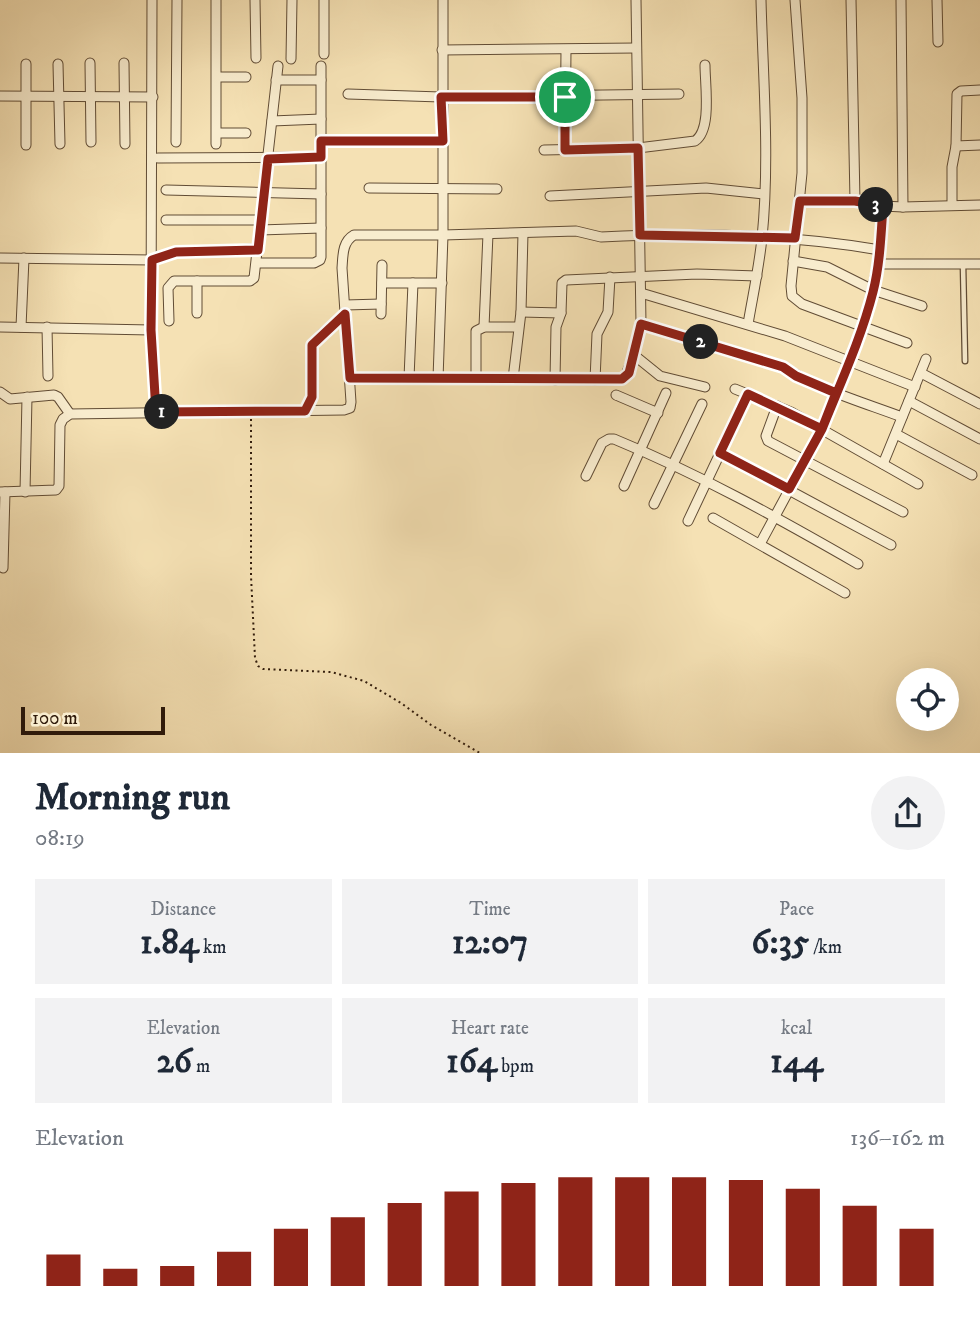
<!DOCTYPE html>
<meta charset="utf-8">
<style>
:root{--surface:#fff;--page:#f2f2f3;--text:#1f2937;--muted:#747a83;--accent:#8f2418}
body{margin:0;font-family:"IM FELL DW Pica",serif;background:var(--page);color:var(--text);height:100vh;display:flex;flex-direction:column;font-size:26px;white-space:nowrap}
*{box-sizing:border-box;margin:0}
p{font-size:23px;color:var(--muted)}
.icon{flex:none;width:38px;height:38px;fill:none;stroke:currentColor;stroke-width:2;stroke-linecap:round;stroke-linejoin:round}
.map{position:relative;height:753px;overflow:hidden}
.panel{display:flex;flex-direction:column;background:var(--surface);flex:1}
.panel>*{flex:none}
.tools{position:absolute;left:896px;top:668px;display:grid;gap:14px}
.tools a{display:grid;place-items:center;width:63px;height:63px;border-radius:50%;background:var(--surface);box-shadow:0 7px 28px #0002;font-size:35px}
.scale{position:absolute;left:21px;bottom:18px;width:144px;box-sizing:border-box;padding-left:7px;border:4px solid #301b0b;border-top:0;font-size:19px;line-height:24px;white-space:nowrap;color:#301b0b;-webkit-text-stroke:5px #f8ecce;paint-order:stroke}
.pin{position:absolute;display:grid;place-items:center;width:60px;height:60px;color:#fff;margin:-30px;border:4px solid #fff;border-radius:50%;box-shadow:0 2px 7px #0007}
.km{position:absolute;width:35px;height:35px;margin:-18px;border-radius:50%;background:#222;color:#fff;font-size:19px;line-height:35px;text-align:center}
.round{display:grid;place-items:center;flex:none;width:74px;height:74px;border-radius:37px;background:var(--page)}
.summary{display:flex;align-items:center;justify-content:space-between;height:119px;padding:0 35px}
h1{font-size:38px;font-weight:700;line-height:52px}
.stats{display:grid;grid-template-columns:repeat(3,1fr);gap:10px;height:119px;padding:7px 35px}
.stats div{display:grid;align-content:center;border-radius:0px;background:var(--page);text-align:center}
.stats b{font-size:35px;font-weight:700}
.stats small{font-size:19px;font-weight:400}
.stats p{font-size:19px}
.chart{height:196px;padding:14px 35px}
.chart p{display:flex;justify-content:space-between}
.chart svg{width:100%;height:126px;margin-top:7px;stroke:var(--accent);stroke-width:6}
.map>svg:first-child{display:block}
</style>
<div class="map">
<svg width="980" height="753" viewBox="0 0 980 753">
<rect width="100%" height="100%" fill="#f5e1b4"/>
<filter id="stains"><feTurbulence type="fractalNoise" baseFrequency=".00286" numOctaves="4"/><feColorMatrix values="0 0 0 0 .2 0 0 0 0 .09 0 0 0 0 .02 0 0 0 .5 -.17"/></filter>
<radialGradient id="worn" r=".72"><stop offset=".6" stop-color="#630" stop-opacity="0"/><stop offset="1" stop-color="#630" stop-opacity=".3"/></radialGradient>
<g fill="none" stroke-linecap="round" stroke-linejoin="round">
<!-- service casing -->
<g stroke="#614c35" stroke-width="7">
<polyline id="service" points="963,264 965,361"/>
</g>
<!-- minor casing -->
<g stroke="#614c35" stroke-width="11">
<g id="minor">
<polyline points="152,0 151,330 156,412"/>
<polyline points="255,0 256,58"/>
<polyline points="324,0 324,54"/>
<polyline points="795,0 802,98 802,173 791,286 792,296 802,304 907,343"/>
<polyline points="851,0 855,201"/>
<polyline points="901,0 903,207"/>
<polyline points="937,0 938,42"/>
<polyline points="442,50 636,48"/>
<polyline points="291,59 292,0"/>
<polyline points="90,63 91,142"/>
<polyline points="124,63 125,144"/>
<polyline points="26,64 26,145"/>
<polyline points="58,64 60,144"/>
<polyline points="217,77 246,77"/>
<polyline points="276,80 321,80"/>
<polyline points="348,94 441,97 679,94"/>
<polyline points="0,96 153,97"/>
<polyline points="272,121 321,119"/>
<polyline points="217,133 246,133"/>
<polyline points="321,141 443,141"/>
<polyline points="176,142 177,0"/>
<polyline points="216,144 216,0"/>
<polyline points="956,146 980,145"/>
<path d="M544,150L638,148L695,141C712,130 705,85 705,65"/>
<polyline points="565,150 566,50"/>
<polyline points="158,158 321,157"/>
<polyline points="369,188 497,189"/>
<polyline points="166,190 321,194"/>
<polyline points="550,196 706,188 764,194"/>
<polyline points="800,201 855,201 883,206 903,207 980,205"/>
<polyline points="952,205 952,167 956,146 957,94 961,91 980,90"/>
<polyline points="166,220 261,220"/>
<polyline points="260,230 321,228"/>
<polyline points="0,258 152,260 176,252 258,249"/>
<polyline points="793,261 827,267 873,290 922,306"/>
<polyline points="257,263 314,263 320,260 321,257 321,66"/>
<polyline points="878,264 980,264"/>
<polyline points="197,281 197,313"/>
<polyline points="382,283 442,283"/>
<polyline points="641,293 785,336 915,387"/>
<polyline points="345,305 381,304"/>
<polyline points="521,312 561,313"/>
<polyline points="381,314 382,265"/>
<polyline points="169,321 168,288 174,281 250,281 254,278 278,66"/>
<path d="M641,324L783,367C820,390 862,402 902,417"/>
<path d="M748,324C753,295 759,267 762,238C770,159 763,79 761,0"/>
<polyline points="0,327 151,330"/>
<polyline points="21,327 24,258"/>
<polyline points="47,327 48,376"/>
<polyline points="484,327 488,234"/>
<polyline points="634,355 660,376 705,387"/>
<polyline points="921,373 980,404"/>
<polyline points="350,378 615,380 625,377 634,355 641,324 636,0"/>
<polyline points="409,378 413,283"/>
<polyline points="438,379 443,235 443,0"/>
<polyline points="476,379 476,331 484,327 518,327"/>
<polyline points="513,379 521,312 523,233"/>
<polyline points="555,380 556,327 561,313 562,283 566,280 697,274 757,276"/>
<polyline points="595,380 597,334 608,312 610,277"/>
<polyline points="735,389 791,412 918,484"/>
<polyline points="0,392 10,399 54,395 58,397 70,414"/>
<polyline points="616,395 658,413"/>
<polyline points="909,401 980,439"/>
<polyline points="777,406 766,436 768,441 903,512"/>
<polyline points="305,410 312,397 312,345 322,334 345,314"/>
<polyline points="896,434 972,475"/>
<polyline points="720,453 891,545"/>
<polyline points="883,464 926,359"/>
<path d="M586,476L602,443L609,439H614C699,474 778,518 858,564"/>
<polyline points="624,486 666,393"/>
<path d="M0,492L56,490L59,486L60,425L63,419L70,414L344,410L350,408L351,402L342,268C343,256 342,242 354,235H443L576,231L601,237C694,232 788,234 880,250"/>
<polyline points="25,492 27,397"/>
<polyline points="654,504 702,404"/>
<polyline points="713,518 845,593"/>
<polyline points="688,521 748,394"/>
<polyline points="760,544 822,429 864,326 878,264 883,206"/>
<polyline points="3,568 5,492"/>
</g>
</g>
<!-- path -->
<polyline stroke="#301b0b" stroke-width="2" stroke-dasharray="2 3.5" stroke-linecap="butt" points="251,419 251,576 255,658 258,666 263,669 331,672 364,681 401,703 431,725 480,753"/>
<!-- service -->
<use href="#service" stroke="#f8ecce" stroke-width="4.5"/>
<!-- minor -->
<use href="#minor" stroke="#f8ecce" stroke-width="9"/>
</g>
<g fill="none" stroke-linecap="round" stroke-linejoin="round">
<!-- route casing -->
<g stroke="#fff" stroke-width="14">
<path id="route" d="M565,97H441L443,141H321V157L268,159L258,250L176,252L152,260L151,330L156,412L305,411L312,397V345L345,314L350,378L622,379L629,373L641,324L783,367L796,376L836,393L822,429L789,489L720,453L748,394L822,429C840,384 861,339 873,292C880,264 881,235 883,206L855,201H800L795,238L640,235L638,148L565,150V97"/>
</g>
<!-- route -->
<use href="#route" stroke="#8f2418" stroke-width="9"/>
</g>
<rect width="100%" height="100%" filter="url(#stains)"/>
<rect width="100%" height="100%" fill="url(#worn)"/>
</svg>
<div class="tools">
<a><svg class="icon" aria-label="locate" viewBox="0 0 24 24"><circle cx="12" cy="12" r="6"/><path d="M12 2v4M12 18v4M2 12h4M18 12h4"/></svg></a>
</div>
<div class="scale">100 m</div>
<div class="pin" style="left:565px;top:97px;background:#1e9e55"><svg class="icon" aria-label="arrive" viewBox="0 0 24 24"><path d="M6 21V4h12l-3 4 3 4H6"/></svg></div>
<b class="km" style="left:162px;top:412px">1</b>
<b class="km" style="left:701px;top:342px">2</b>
<b class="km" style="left:876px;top:205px">3</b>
</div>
<section class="panel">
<div class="summary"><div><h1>Morning run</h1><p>08:19</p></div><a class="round"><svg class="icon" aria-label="share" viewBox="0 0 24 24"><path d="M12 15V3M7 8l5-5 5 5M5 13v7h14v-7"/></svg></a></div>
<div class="stats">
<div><p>Distance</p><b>1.84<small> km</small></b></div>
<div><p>Time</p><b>12:07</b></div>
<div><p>Pace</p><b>6:35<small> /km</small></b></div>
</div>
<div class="stats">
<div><p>Elevation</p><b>26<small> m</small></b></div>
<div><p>Heart rate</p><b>164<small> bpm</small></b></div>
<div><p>kcal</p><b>144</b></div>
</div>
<div class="chart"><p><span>Elevation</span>136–162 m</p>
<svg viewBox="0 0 160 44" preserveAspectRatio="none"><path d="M5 44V33M15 44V38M25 44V37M35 44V32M45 44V24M55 44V20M65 44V15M75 44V11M85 44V8M95 44V6M105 44V6M115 44V6M125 44V7M135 44V10M145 44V16M155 44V24"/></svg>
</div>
</section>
